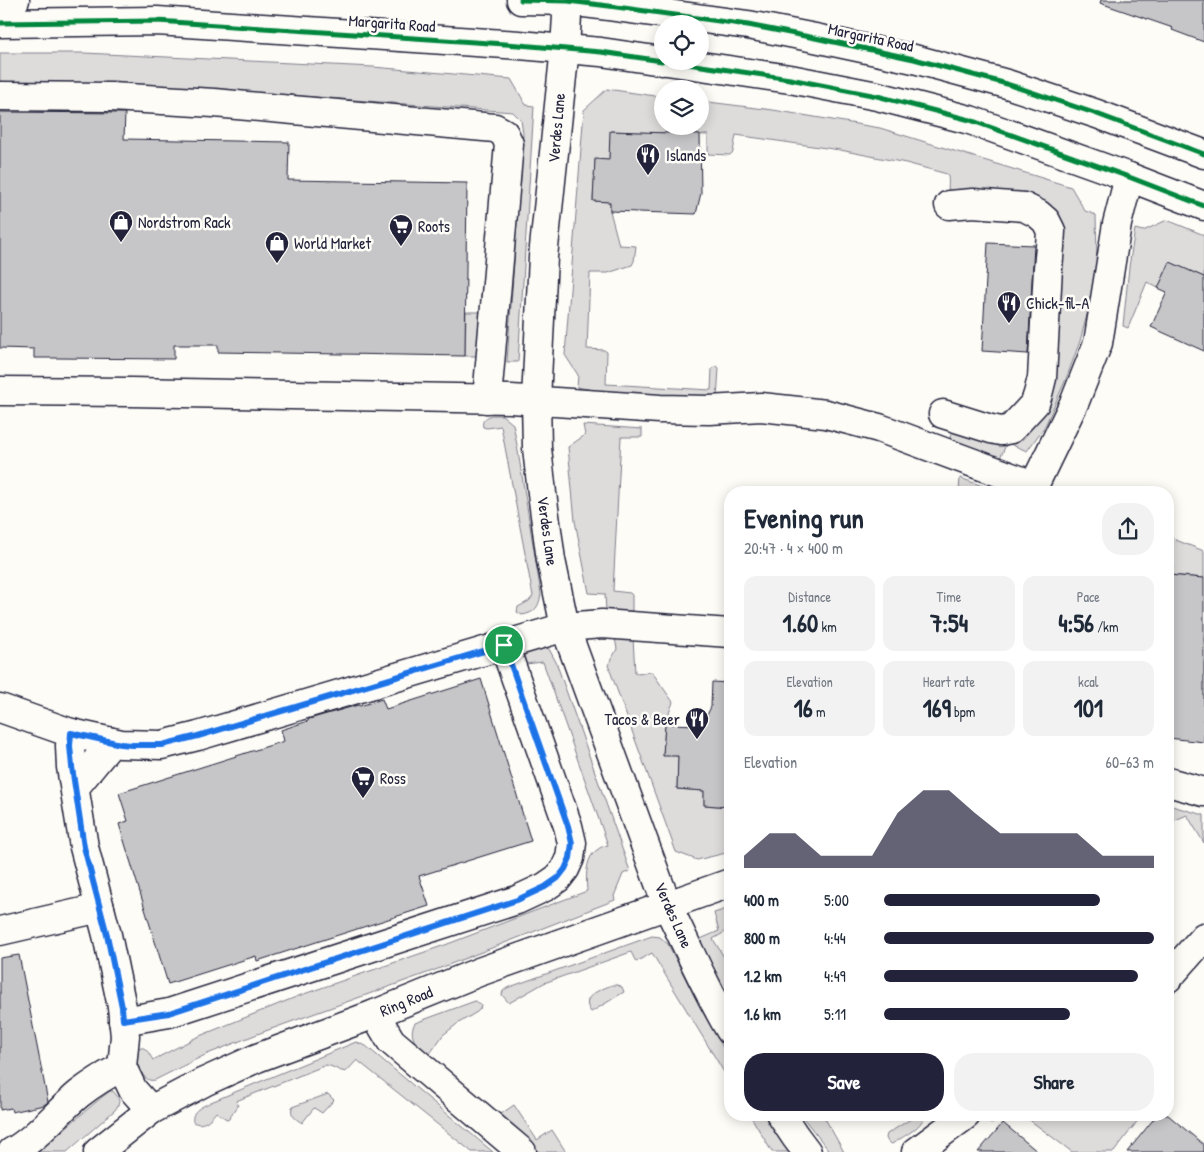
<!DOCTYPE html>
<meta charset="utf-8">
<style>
:root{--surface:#fff;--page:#f2f2f3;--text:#1f2937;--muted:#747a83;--accent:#22223b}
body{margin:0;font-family:"Patrick Hand",sans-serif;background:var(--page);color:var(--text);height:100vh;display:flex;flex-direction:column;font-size:19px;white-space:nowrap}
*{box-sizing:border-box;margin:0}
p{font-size:16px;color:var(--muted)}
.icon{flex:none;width:28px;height:28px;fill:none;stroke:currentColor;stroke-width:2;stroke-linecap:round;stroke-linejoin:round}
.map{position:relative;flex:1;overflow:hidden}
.panel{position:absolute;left:724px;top:486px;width:450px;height:635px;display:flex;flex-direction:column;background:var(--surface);border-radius:20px;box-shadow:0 2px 12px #0003}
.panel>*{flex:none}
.fabs{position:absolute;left:654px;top:15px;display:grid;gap:10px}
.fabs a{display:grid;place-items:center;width:55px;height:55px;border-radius:50%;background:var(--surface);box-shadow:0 2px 12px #0003;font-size:25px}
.pin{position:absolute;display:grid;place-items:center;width:42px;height:42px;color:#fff;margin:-21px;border:2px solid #fff;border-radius:50%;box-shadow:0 1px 5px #0007}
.round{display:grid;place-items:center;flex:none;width:52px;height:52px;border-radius:20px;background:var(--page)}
.headline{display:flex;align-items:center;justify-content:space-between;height:85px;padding:0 20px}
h1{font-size:28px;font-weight:700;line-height:38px}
.metrics{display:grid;grid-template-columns:repeat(3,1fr);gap:8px;height:85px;padding:5px 20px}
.metrics div{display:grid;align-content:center;border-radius:12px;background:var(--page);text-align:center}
.metrics b{font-size:25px;font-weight:700}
.metrics small{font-size:14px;font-weight:400}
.metrics p{font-size:14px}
.chart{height:140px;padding:10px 20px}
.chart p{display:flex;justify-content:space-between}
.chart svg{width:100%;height:90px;margin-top:5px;fill:var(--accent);opacity:.7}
.button{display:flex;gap:10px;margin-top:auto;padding:10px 20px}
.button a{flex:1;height:58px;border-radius:20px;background:var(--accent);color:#fff;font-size:20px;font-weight:700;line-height:58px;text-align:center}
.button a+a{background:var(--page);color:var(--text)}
ul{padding:0 20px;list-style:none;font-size:16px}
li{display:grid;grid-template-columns:80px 60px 1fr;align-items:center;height:38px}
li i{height:12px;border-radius:6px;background:var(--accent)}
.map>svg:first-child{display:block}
</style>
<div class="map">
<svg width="1204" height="1152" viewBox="0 0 1204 1152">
<rect width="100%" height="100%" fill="#fdfcf7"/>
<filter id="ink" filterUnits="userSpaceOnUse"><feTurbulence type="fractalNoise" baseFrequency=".02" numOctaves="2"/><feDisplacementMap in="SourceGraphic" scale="10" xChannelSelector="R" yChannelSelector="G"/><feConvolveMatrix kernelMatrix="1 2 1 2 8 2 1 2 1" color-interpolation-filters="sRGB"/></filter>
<g filter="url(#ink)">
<!-- green -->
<g fill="#dddcdb" stroke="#807f8b">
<polygon points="0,53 84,53 373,67 511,79 526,105 534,106 518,362 507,362 523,134 521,120 513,112 248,92 112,84 0,86"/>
<path d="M607,89L662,97V126H700V101L773,110L880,128L1071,187L1085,211L1096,215L1097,261L1092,296L1080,341L1066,379L1045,426L1027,451L1010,444L1006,445L1000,458L950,440L951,428L1029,417L1053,218L949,193C947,186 950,180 947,174L906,163L840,150L736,135L733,152L730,155L708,154V135L611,131L609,160H595L593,201L610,202V211L619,245L636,246L634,261L632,265L608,273H590L587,349L604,350L607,352L606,384L711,390L712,369L717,366L719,368L717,399L608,393L577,387L578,375L565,355L584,110Z"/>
<polygon points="1167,220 1204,235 1204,277 1170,262 1158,288 1147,282 1128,328 1123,326 1129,267 1135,229 1143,231"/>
<polygon points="466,312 483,312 480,356 465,356"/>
<path d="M491,415H502L513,424L517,445L541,594C539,607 535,613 522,615L517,612L518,607L529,601L533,596L501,426L487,428L483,427C481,420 486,418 491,415Z"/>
<polygon points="583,425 642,429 642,437 621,437 613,591 630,593 632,595 632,611 606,611 605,594 589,593 575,521 568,447 585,435"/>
<polygon points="960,478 994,490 994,492 959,492"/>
<polygon points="1168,537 1204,551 1204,578 1172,575 1173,565 1168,564"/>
<polygon points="615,638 633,638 635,673 652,672 673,702 665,724 663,755 678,756 677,789 704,791 704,805 730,807 730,852 697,860 676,852 608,665 617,649"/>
<path d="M540,645L549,649L556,662L630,871L623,874L614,896L615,900L430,972L260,1033L205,1055L155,1080C143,1083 140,1068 135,1059L138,1048C147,1046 148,1053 153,1060L197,1037L301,995L445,945L587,891C586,878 585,858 597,850C600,847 605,846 608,845L543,662L526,664L523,651Z"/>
<polygon points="1168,805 1204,815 1204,843 1187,815 1173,821 1169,820 1168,817"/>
<polygon points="730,908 730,929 713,939 730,967 730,1000 710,964 698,940 719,931 714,913"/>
<polygon points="652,936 660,937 668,944 699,1005 730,1060 730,1082 652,953 636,962 631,952 544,983 509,1003 502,995 503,991 507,988"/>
<path d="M612,985H617L622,987L624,992L593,1011L591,1012C579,996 600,990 612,985Z"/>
<path d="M475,1001L481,1005L480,1009L477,1012L457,1024L443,1035L429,1055L423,1054C416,1045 408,1034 415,1023Z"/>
<path d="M356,1042L366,1046L493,1152H472L357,1060L346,1072C338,1071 333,1066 326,1065L236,1101L238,1106L228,1120L216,1112C210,1120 203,1127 193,1122C191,1110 202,1107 211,1102Z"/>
<path d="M110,1091H113C120,1099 121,1102 115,1110L67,1152H37L102,1097Z"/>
<path d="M328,1094L334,1100L322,1113L314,1108L302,1123C295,1118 290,1116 292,1107Z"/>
<polygon points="514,1105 537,1140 552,1130 566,1152 539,1152 498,1116"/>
<polygon points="750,1115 766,1115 793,1152 772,1152"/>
<polygon points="801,1115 823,1115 844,1152 830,1152"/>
<path d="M917,1115L924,1116C922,1128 902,1137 892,1144L888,1142L886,1138L887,1134Z"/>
<polygon points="1029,1115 1142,1115 1114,1152 1072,1152 1027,1118"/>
</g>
<!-- building -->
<g fill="#c6c6c8" stroke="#22223b">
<polygon points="1101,0 1204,0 1204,42 1172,30 1173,28 1100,3"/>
<polygon points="0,112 125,113 124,139 289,142 288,180 467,183 465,356 218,352 218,345 174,345 174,359 57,358 34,358 34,349 0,348"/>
<polygon points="610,131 700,134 701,193 696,214 610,211 610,202 593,201 595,159 609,160"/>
<polygon points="988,243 1034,245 1028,354 982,351"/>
<polygon points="1170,262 1204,277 1204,351 1151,327 1167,292 1158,288"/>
<polygon points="1168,575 1204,578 1204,742 1168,738"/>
<polygon points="481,679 531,841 419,876 429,906 257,961 256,956 168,984 119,824 128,821 119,793 284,741 281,730 308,721 309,719 358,705 360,706 382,699 386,709"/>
<polygon points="712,682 730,683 730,807 704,805 704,791 677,789 678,756 663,756 665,724 702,725 711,707"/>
<polygon points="19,955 48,1102 44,1105 12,1112 11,1108 0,1110 0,958"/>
<polygon points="1157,1115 1168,1115 1204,1145 1204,1152 1127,1152"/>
<polygon points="1003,1123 1038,1152 978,1152"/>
</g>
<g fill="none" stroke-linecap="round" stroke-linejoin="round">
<!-- minor casing -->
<g stroke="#22223b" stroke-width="31">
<g id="minor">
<path d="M568,0L565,48L543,257L536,400L537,448L542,493L551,560L565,627L667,905C688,947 706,990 730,1030"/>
<polyline points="0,96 111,97 214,103 495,128 504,133 509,144 487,399"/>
<polyline points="0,391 130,392 511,399 660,409 709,410 761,407 826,414 879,428 1033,485"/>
<polyline points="943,414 991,429 1001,431 1011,429 1035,403 1038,394 1042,378 1048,268 1050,247 1051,231 1046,221 1038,214 1024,207 973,203 949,205"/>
<polyline points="1031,492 1075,401 1098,343 1117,224 1129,177"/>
<polyline points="0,708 71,733 121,744 162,745 198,736 565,627 602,624 730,633"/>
<polyline points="71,733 70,746 71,767 84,847 107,935 122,1007 125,1036 122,1067 133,1090 151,1110"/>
<polyline points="1168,782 1204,792"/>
<polyline points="75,787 112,742"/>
<polyline points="0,931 100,908"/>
<polyline points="1168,978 1204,937"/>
<polyline points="375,1014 391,1041 522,1152"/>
<polyline points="123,1021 169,1013 517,900 545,887 558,878 565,869 570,858 572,843 568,826 504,645"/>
<polyline points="781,1115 795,1136 807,1152"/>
<path d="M12,1152C38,1137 56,1113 79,1094C93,1083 106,1075 122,1067"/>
<polyline points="98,1152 151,1110 204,1082 257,1058 375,1014 479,972 730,883"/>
<polyline points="916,1152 966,1115"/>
</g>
</g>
<!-- major casing -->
<g stroke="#22223b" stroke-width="31">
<g id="major">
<polyline points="521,0 568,1 609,6 748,25 815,38 914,59 1007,84 1097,114 1204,154"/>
<polyline points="0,2 12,2 15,0"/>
<polyline points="0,23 157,21 519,45 601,52 662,61"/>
<polyline points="667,61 790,79 877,96 970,120 1129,177 1204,206"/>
</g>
</g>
<!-- path -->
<polyline stroke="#22223b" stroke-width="3" stroke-dasharray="5 4" stroke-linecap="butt" points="990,1123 1001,1115"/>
<!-- minor -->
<use href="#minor" stroke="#fdfcf7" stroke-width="28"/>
<!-- major -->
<use href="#major" stroke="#fdfcf7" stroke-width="28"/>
<!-- cycleway casing -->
<g stroke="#fdfcf7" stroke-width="8">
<g id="cycleway">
<polyline points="521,0 568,1 609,6 748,25 815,38 914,59 1007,84 1097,114 1204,154"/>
<polyline points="0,23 157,21 519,45 601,52 662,61"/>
<polyline points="667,61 790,79 877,96 970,120 1129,177 1204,206"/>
</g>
</g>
<!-- cycleway -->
<use href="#cycleway" stroke="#00873e" stroke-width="5"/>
</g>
</g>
<g fill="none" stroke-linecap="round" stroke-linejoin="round" filter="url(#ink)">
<!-- route casing -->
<g stroke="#fff" stroke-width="10">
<polygon id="route" points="504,645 568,826 572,843 570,858 565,869 558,878 545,887 517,900 169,1013 123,1020 122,1007 107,935 84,847 72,767 70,746 71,733 121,744 132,745 162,745 198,736"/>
</g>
<!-- route -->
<use href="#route" stroke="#1a73e8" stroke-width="6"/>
</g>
<!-- icons -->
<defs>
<g id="restaurant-pin" transform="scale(1.25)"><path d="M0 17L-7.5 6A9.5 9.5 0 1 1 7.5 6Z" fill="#22223b" stroke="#fdfcf7"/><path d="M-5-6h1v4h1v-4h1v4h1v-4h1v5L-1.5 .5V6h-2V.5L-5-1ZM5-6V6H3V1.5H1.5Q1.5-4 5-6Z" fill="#fff"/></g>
<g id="shop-pin" transform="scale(1.25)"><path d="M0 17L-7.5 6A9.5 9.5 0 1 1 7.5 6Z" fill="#22223b" stroke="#fdfcf7"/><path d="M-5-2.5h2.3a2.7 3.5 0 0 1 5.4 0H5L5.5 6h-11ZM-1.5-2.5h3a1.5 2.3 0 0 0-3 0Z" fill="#fff"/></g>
<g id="supermarket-pin" transform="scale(1.25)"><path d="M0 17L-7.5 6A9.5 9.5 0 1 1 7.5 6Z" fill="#22223b" stroke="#fdfcf7"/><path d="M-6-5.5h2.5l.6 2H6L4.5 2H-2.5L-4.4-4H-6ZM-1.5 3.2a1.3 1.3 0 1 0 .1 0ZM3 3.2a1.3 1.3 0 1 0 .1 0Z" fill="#fff"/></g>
</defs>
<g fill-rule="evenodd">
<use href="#restaurant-pin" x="648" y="155"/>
<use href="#shop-pin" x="121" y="222"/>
<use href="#supermarket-pin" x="401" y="226"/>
<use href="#shop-pin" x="277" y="243"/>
<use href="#restaurant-pin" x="1009" y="303"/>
<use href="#restaurant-pin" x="697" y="719"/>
<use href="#supermarket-pin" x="363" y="778"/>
</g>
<g text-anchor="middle" stroke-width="5" stroke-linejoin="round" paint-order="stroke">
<!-- street labels -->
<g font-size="16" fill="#22223b" stroke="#fdfcf7">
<text transform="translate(392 23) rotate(4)" y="6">Margarita Road</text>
<text transform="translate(871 37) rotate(12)" y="6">Margarita Road</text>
<text transform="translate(556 128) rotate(-85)" y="6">Verdes Lane</text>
<text transform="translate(548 531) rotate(82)" y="6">Verdes Lane</text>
<text transform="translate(674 915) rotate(66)" y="6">Verdes Lane</text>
<text transform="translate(406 1001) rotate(-22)" y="6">Ring Road</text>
</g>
<!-- poi labels -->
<g font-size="16" fill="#22223b" stroke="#fdfcf7" text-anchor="start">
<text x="666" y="161">Islands</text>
<text x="138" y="228">Nordstrom Rack</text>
<text x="418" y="232">Roots</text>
<text x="294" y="249">World Market</text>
<text x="1026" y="309">Chick-fil-A</text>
<text x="680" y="725" text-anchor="end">Tacos &amp; Beer</text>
<text x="380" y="784">Ross</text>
</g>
</g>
</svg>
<div class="fabs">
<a><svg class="icon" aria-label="locate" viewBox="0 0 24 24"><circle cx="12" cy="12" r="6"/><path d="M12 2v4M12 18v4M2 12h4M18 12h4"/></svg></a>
<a><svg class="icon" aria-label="layers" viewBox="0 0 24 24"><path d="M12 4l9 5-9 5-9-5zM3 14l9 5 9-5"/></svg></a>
</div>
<div class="pin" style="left:504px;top:645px;background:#1e9e55"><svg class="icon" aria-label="arrive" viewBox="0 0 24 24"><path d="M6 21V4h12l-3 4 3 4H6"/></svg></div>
<section class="panel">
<div class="headline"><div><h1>Evening run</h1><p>20:47 · 4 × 400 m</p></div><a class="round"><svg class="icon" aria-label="share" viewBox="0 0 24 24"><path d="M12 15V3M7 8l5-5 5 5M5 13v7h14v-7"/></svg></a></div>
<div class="metrics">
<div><p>Distance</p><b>1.60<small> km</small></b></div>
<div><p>Time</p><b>7:54</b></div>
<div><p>Pace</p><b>4:56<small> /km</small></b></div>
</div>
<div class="metrics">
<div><p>Elevation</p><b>16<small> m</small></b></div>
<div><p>Heart rate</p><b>169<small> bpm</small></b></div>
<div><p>kcal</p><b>101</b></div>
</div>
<div class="chart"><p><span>Elevation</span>60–63 m</p>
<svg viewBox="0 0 160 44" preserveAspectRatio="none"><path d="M0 44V38L10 27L20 27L30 38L40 38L50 38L60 17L70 6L80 6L90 17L100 27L110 27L120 27L130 27L140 38L150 38L160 38V44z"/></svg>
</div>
<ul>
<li><b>400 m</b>5:00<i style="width:80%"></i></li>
<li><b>800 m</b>4:44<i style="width:100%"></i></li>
<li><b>1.2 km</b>4:49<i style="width:94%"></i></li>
<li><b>1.6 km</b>5:11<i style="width:69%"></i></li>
</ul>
<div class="button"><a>Save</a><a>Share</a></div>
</section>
</div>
